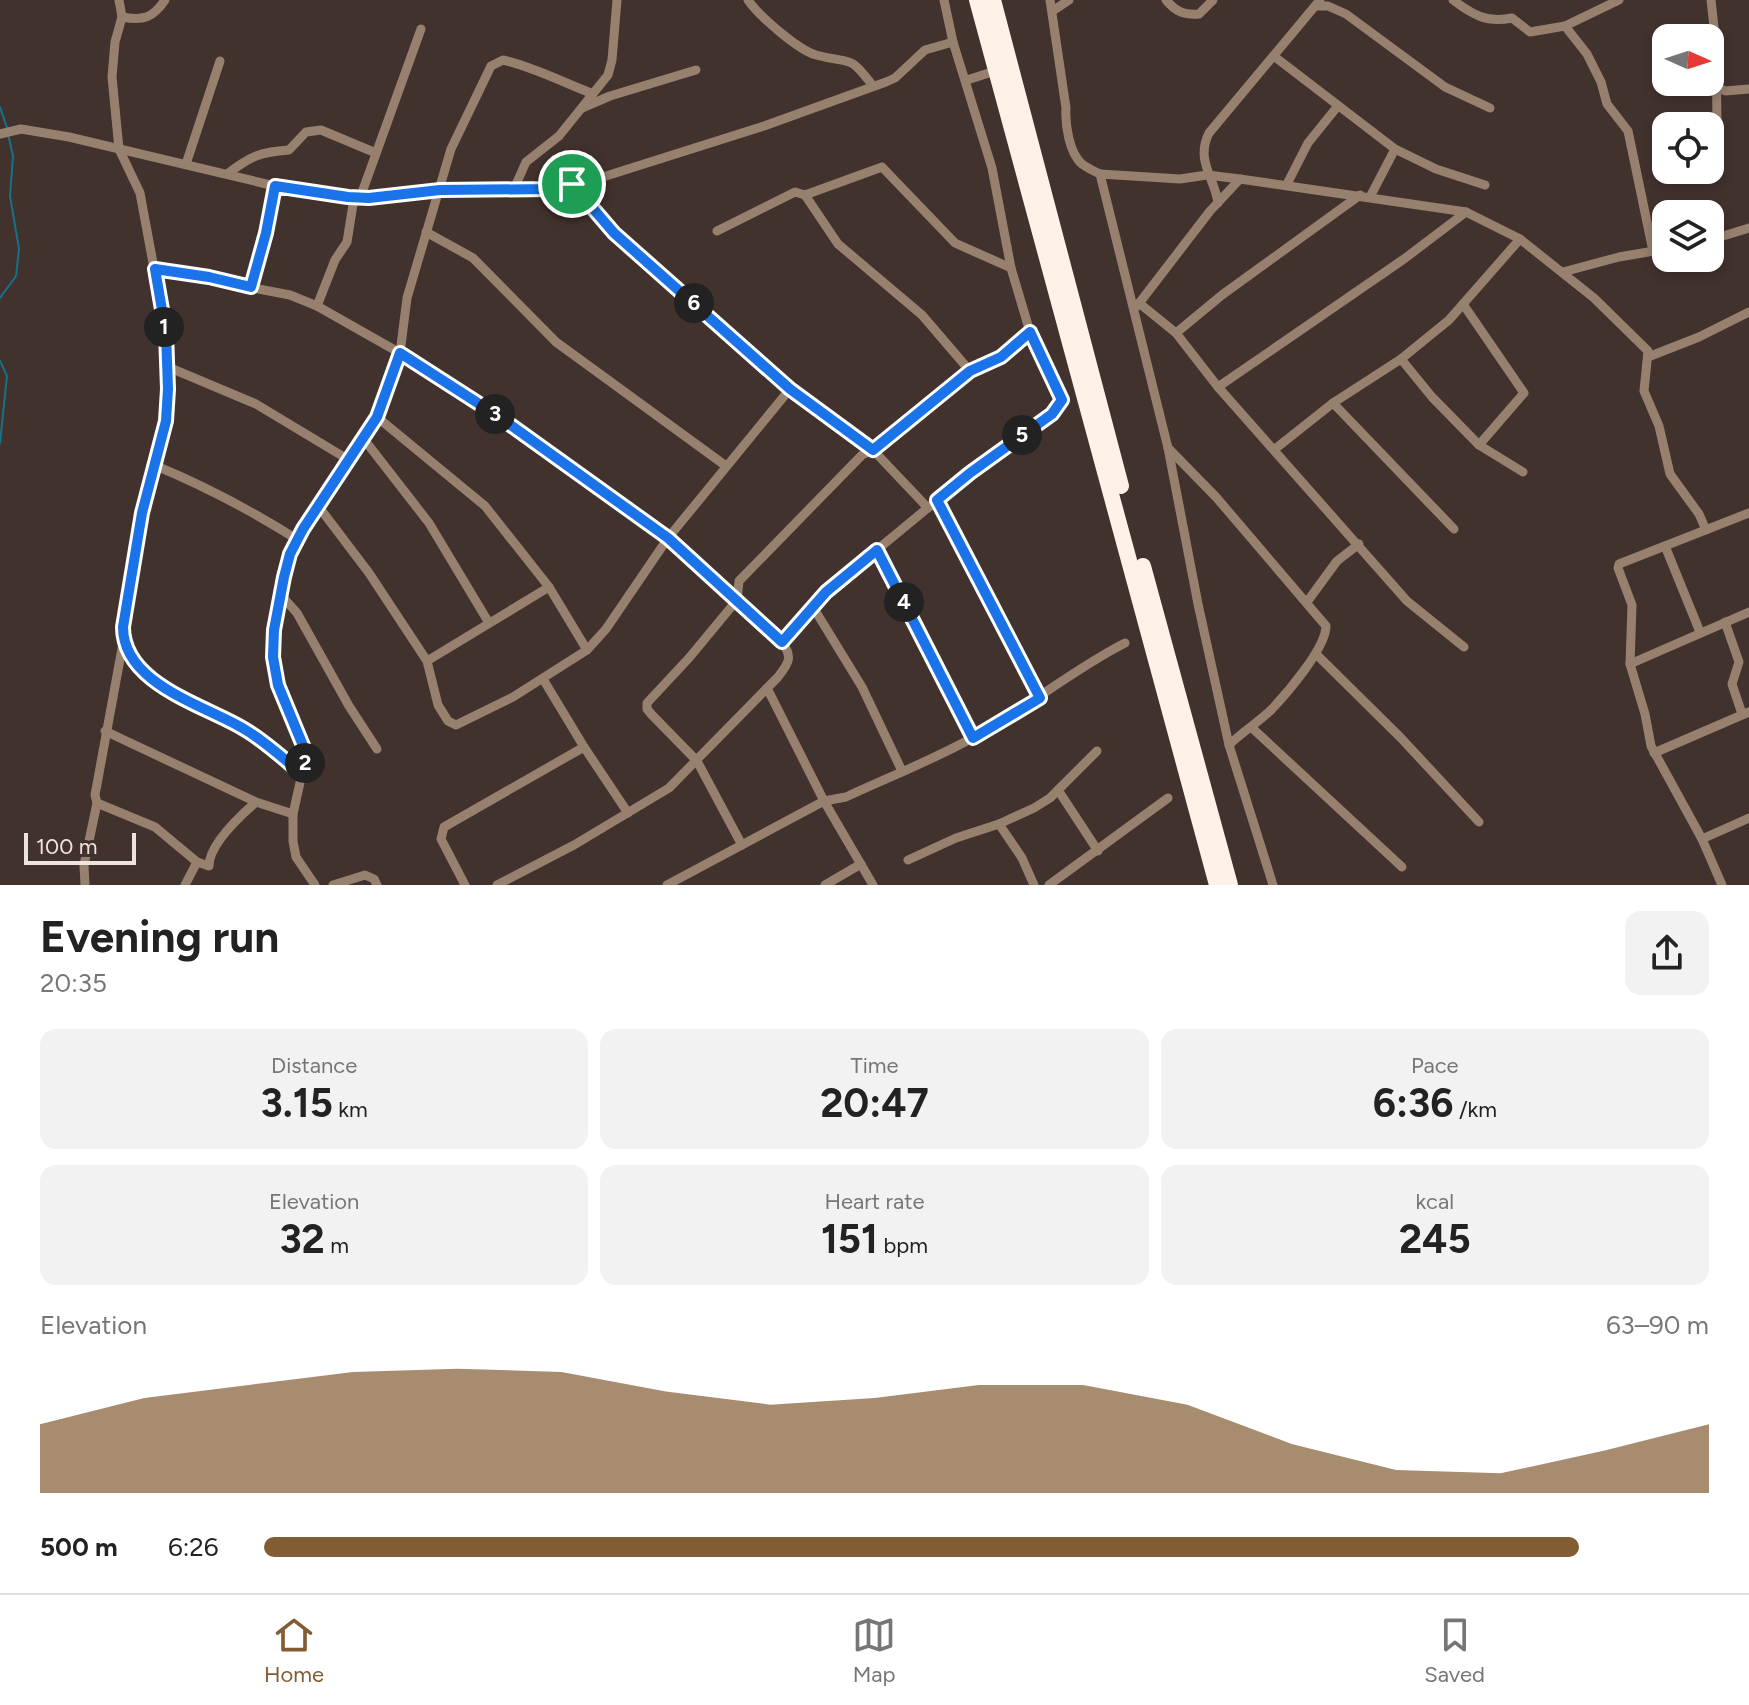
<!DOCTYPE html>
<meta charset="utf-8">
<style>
:root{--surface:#fff;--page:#f2f2f2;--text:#222;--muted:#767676;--line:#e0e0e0;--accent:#825c33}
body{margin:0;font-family:Figtree,sans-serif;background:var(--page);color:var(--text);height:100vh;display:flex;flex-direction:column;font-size:30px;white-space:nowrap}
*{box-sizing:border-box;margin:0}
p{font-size:26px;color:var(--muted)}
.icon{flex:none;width:44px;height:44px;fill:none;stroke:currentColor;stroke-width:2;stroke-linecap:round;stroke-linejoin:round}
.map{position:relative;height:885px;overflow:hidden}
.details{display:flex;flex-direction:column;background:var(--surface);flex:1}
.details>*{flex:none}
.needle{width:52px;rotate:93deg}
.buttons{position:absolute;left:1652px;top:24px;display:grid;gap:16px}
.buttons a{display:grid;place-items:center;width:72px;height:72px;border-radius:16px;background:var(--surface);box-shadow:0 4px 12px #0003;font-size:40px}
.scale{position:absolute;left:24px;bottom:20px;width:112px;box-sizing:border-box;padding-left:8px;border:4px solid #ede3df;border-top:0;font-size:22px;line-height:28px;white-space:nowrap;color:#ede3df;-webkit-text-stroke:6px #42322d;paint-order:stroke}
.pin{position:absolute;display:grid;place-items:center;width:68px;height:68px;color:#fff;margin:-34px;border:4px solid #fff;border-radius:50%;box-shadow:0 2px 8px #0007}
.km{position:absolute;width:40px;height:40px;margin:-20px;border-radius:50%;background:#222;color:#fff;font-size:22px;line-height:40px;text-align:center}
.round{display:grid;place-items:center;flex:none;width:84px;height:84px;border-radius:16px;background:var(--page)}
.summary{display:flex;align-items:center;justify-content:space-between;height:136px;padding:0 40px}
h1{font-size:44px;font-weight:700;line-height:60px}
.stats{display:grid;grid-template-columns:repeat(3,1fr);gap:12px;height:136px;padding:8px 40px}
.stats div{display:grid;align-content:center;border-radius:16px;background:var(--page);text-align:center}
.stats b{font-size:40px;font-weight:700}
.stats small{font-size:22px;font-weight:400}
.stats p{font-size:22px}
.chart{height:224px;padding:16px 40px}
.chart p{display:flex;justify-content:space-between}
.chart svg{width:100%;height:144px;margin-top:8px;fill:var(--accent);opacity:.7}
ul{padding:0 40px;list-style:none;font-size:26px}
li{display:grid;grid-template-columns:128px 96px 1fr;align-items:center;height:60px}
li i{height:20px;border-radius:10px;background:var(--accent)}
.tabs{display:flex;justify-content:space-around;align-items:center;height:112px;border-top:2px solid var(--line);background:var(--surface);font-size:22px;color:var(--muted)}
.tabs a{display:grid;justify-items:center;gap:4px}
.tabs .on{color:var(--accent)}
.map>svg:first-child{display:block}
</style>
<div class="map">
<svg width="1749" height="885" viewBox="0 0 1749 885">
<rect width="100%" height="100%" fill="#42322d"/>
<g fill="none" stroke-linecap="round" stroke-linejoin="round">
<!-- stream -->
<g stroke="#14728a" stroke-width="2">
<polyline points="0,107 7,128"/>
<polyline points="0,298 16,276 19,249 10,196 13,156 8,134"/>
<polyline points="0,361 7,376 0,443"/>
</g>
<!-- minor -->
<g stroke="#98806e" stroke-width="9">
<path d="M748,0C758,15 798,50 816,55C852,65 847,52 873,86"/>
<path d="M1050,0L1066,108C1065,124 1069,153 1082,164C1087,168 1094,171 1100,174L1168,448L1198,604L1229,745L1273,885"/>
<path d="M1166,0C1176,12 1184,15 1199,14L1213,0"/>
<path d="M1453,0C1473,15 1486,23 1512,18L1530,32L1565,26L1619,0"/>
<polyline points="1711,0 1716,45 1717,122"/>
<polyline points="1316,6 1328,6 1346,14 1445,87 1490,108"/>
<polyline points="1054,10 1069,0"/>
<path d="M122,17C143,21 153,18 165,0"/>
<polyline points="1565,26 1587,54 1601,82 1607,104 1628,131 1653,251"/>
<polyline points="1275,57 1395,149 1436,169 1485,185"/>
<polyline points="967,80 995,71"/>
<polyline points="1715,86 1725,91 1749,89"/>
<polyline points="582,108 610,96 696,70"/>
<polyline points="0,134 21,129 69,137 275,186 348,197 369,198 440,190 550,189 606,176 764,126 886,82 895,78 925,50 953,42"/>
<polyline points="186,164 220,61"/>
<path d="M227,174C251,156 260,152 289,150L306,132L321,130L376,153"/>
<polyline points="1100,174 1180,179 1207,175 1240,179 1466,212 1520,239 1594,298 1648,351 1644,391 1659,426 1670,474 1699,514 1706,530"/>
<polyline points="572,184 614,233 790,389 873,450 928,508"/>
<polyline points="1287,184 1308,143 1337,107"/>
<polyline points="513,191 526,162 559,136 608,75 612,60 617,0"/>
<polyline points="1370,197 1395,149"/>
<polyline points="360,198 421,29"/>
<path d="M1218,203C1215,178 1195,161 1209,133L1320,0"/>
<polyline points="717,231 795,192 805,195 882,167 955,243 1011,268"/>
<polyline points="426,232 473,258 556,342 726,466"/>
<polyline points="1710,240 1749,228"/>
<path d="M155,269L290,295L317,306L400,353L498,416L668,538L782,642C793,657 789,663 778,677L669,788L574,845L497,885"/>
<polyline points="1563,272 1619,257 1666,249"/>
<polyline points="251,287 266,233 275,186"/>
<polyline points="1139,303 1176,333 1218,387 1407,601 1464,647"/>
<polyline points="1463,304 1524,393 1479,445"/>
<polyline points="317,306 335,260 347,242 354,198"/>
<polyline points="1137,306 1210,211 1240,179"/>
<polyline points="1176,333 1222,295 1360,195"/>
<polyline points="1648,357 1699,337 1749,312"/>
<polyline points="1401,359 1432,397 1479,445 1523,472"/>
<polyline points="168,367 256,404 349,460"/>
<polyline points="970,371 1001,357 1030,332"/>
<polyline points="1218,387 1404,259 1466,212"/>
<polyline points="1333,403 1454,529"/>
<polyline points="377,417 485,506 549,587 587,650"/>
<polyline points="363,438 429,523 489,623"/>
<path d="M1168,448L1216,497L1326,626C1326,648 1287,693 1272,709C1259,722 1242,732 1229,745"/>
<polyline points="1275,449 1333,403 1401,359 1449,320 1520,239"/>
<path d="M154,465C205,486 252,511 298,540"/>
<polyline points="937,500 1040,698"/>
<polyline points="319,507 369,573 427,661 438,705 448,721 456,725 513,697 587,650 606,629 668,538 790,389"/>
<polyline points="1665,546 1700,632"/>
<polyline points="877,550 973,738"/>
<polyline points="280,594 297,613 349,706 377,749"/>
<polyline points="1307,602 1337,561 1359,544"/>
<polyline points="813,607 862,687 902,771"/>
<polyline points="1725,622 1739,662 1732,684 1742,714"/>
<polyline points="782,642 826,592 970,473 1052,414 1062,400 1030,332 1011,268 992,168 953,42 944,0"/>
<path d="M123,643C158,696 194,699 244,729C265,741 284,759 303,775"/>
<polyline points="1316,654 1401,738 1479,822"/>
<polyline points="427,661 549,587"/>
<polyline points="1630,664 1749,612"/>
<polyline points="543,679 584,747 628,813"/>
<polyline points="767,688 824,801 873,885"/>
<polyline points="1251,727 1402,867"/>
<polyline points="105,731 256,802 293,814"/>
<polyline points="1654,753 1749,712"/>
<polyline points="1058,790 1098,851"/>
<path d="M97,803L155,827L197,862L209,866C209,845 240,816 256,802"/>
<polyline points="999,824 1022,858 1034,885"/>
<polyline points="1702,839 1749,818"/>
<polyline points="742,845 697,761 652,715 647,709 647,703 689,658 737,600 739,581 862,455 873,450 970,371 922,315 838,244 805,195"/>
<polyline points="908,860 956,838 999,824 1034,808 1050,798 1097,751"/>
<polyline points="85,885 84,865 97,803 95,795 123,643 126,602 142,513 166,421 168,389 166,333 140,193 119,149 112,77 115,42 122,17 119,0"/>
<polyline points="185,885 197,862"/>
<path d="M315,885L296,857L293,841V814L305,760L304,748L278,685L273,657L274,630L280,594L290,554L303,529L377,417L387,392L400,353L407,298L451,149L491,66L503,60C534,67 562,82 591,93"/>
<polyline points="333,885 365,875 374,879 377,885"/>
<polyline points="465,885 441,839 444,827 584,747"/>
<path d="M667,885L824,801L846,797C889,777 933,760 974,737C1026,709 1072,670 1125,643"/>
<polyline points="825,885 861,864"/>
<polyline points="1049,885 1168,798"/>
<polyline points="1722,885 1702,839 1651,746 1645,714 1630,664 1632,605 1618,568 1619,564 1749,513"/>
</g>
<!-- motorway -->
<g stroke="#fdf1e8" stroke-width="16">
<polyline points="977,0 1217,885"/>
<polyline points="993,0 1121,486"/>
<polyline points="1143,566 1230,885"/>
</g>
</g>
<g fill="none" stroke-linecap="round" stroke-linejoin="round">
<!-- route casing -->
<g stroke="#fff" stroke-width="16">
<path id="route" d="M572,184L614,233L790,389L873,450L970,371L1001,357L1030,332L1062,400L1052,414L970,473L937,500L1040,698L973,738L877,550L826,592L782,642L668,538L498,416L400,353L377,417L303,529L290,554L284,577L274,630L273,657L278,685L304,748L303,775C284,759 265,741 244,729C204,705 123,684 123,627L142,513L166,421L168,389L166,333L155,269L209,277L251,287L266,233L275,186L348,197L369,198L440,190L550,189Z"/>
</g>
<!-- route -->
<use href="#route" stroke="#1a73e8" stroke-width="10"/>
</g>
</svg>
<div class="buttons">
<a><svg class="needle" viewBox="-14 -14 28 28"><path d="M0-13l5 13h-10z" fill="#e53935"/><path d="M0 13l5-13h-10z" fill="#767676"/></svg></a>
<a><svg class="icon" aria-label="locate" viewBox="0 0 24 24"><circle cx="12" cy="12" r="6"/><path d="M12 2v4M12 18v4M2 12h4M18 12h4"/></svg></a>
<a><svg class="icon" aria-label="layers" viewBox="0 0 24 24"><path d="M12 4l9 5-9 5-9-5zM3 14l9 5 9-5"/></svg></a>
</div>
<div class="scale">100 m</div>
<div class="pin" style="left:572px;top:184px;background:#1e9e55"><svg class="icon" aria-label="arrive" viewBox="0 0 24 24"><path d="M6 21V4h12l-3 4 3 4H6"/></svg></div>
<b class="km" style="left:164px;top:327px">1</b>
<b class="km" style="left:305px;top:763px">2</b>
<b class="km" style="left:495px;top:414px">3</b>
<b class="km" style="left:904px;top:602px">4</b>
<b class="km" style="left:1022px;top:435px">5</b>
<b class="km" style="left:694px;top:303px">6</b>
</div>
<section class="details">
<div class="summary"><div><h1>Evening run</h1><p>20:35</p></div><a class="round"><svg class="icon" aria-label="share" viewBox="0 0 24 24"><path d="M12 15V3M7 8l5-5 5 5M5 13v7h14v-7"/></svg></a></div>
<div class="stats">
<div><p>Distance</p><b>3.15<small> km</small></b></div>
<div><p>Time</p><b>20:47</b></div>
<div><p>Pace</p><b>6:36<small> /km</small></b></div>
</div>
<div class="stats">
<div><p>Elevation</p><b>32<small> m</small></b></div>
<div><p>Heart rate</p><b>151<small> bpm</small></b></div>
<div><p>kcal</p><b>245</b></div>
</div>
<div class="chart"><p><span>Elevation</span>63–90 m</p>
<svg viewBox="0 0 160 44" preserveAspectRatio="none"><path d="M0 44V23L10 15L20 11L30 7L40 6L50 7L60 13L70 17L80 15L90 11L100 11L110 17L120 29L130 37L140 38L150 31L160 23V44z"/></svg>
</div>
<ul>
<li><b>500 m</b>6:26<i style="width:91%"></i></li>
</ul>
</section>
<nav class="tabs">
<a class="on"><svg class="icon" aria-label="home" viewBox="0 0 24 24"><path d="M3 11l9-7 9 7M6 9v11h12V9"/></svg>Home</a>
<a><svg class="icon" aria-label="map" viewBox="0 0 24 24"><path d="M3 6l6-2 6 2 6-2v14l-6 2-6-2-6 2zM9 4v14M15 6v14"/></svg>Map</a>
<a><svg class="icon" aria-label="saved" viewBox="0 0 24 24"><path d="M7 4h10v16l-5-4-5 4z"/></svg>Saved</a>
</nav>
